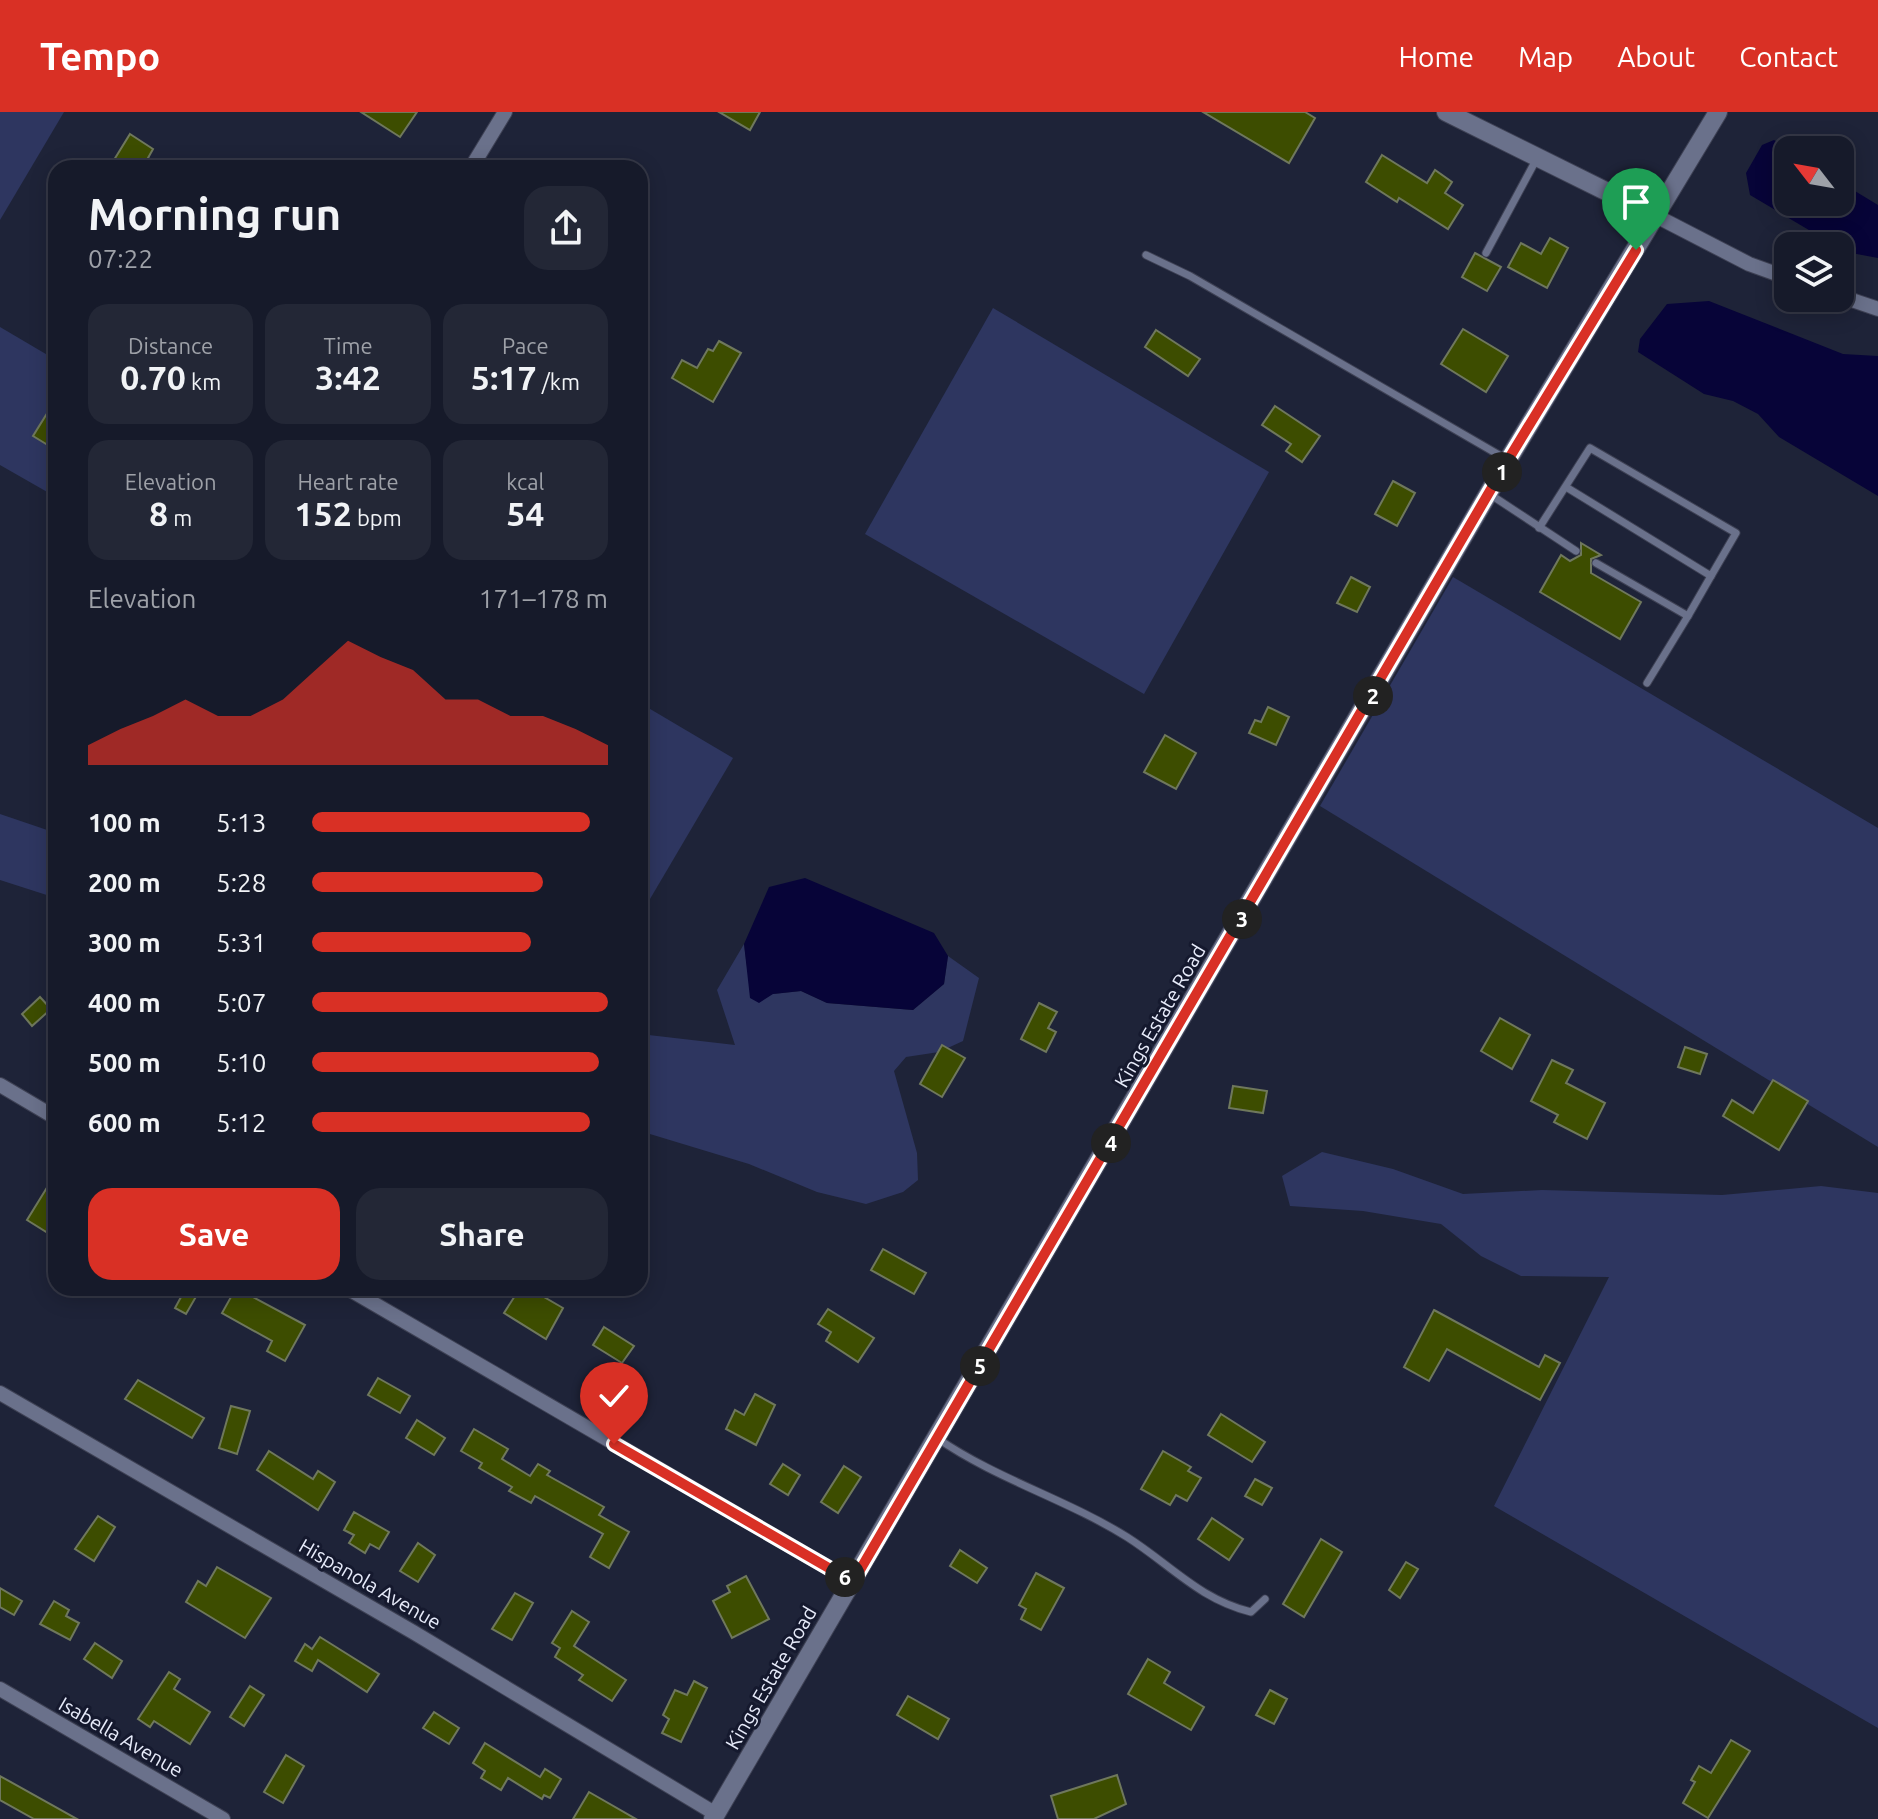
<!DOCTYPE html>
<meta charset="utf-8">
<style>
:root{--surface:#161a2a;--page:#232736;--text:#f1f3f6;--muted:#9ea1a8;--line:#353847;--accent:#d93025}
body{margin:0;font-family:Ubuntu,sans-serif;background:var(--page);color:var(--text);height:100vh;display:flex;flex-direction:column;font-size:30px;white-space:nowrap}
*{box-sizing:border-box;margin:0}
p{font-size:26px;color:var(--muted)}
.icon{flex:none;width:44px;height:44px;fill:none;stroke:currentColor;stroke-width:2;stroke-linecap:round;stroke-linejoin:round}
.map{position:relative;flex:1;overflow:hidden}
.drawer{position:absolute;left:48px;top:48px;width:600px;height:1136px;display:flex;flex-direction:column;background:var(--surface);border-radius:24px;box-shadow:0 4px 20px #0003,0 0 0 2px var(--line)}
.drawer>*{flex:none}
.needle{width:52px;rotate:301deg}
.controls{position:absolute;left:1774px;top:24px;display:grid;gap:16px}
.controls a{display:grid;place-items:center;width:80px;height:80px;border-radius:16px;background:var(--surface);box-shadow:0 4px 20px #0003,0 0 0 2px var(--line);font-size:40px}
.pin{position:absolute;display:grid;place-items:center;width:68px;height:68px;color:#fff;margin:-82px -34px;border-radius:50% 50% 50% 0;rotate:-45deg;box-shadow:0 0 8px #0007}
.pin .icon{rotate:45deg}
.km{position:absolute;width:40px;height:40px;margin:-20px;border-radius:50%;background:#222;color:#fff;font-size:22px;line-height:40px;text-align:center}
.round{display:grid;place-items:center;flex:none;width:84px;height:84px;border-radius:24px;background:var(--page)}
.summary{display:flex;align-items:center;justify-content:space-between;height:136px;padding:0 40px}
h1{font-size:44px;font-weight:600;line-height:60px}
.metrics{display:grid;grid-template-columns:repeat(3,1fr);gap:12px;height:136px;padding:8px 40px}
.metrics div{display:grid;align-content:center;border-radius:20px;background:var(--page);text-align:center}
.metrics b{font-size:34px;font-weight:600}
.metrics small{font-size:22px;font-weight:400}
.metrics p{font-size:22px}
.chart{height:224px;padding:16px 40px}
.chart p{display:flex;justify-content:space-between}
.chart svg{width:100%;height:144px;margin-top:8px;fill:var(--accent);opacity:.7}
.primary-button{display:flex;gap:16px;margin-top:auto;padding:16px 40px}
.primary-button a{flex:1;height:92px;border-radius:24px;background:var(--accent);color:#fff;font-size:32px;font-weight:600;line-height:92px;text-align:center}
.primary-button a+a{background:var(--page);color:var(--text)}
ul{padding:0 40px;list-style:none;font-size:26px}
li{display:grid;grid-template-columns:128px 96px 1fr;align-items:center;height:60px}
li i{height:20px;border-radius:10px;background:var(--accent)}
header{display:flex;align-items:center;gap:48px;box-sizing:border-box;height:112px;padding:0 40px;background:var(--accent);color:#fff}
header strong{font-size:38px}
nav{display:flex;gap:44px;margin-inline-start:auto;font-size:28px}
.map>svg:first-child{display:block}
</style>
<header>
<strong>Tempo</strong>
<nav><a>Home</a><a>Map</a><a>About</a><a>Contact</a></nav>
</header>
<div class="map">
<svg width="1878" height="1707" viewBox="0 0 1878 1707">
<rect width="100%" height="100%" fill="#1e2338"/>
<!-- green -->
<g fill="#2e3660">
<polygon points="0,0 64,0 0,108"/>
<polygon points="993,196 1269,360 1144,582 865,422"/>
<polygon points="0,215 56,248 56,385 0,353"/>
<polygon points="1453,465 1878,716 1878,1035 1320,694"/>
<polygon points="640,591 733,646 640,804"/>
<polygon points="0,702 56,721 56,786 0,768"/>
<polygon points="744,832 747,855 773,882 801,879 827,891 913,898 944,872 948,844 979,866 963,929 939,940 906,945 894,959 917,1041 918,1068 903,1080 866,1092 817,1080 749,1052 640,1019 640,922 735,933 717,878"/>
<polygon points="1322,1040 1393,1057 1463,1082 1542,1078 1722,1083 1821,1074 1878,1081 1878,1616 1494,1394 1609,1165 1521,1164 1481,1144 1441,1112 1363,1099 1290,1094 1282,1064"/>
</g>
<!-- water -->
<g fill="#070438">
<polygon points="1774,28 1789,38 1788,90 1840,90 1840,70 1878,93 1878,146 1846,140 1750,83 1746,61 1762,33"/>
<polygon points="1709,189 1843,242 1878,244 1878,384 1779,325 1758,302 1733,289 1704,282 1638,240 1640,227 1667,192"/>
<polygon points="805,766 934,821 948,844 944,872 913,898 827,891 801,879 773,882 759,891 750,886 744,832 769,775"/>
</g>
<!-- building -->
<g fill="#3d4d00" stroke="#6f785d" stroke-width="2">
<polygon points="361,0 417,0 400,25"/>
<polygon points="719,0 760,0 750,18"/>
<polygon points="1203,0 1305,0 1315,6 1289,51"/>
<polygon points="130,22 153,37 148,46 165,56 109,56"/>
<polygon points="1382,43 1427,71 1435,58 1452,70 1445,81 1463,93 1448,117 1399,86 1397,90 1366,70"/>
<polygon points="1550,126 1568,136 1547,176 1508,155 1521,131 1541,142"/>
<polygon points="1475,141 1501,155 1487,179 1462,165"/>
<polygon points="1463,217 1508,244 1486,280 1441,252"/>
<polygon points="1156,218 1200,247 1188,264 1145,235"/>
<polygon points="719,229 741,241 713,290 672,266 682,248 697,256 708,237 713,239"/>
<polygon points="56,287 56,338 33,324"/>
<polygon points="1275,294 1320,324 1302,350 1286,339 1291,332 1262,313"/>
<polygon points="1393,369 1415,381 1397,414 1375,402"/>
<polygon points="1581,431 1601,443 1591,447 1591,461 1641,490 1620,527 1540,480 1561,443 1570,449 1581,443"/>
<polygon points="1351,465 1370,475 1357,500 1337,491"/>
<polygon points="1268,595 1289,605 1276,633 1249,621 1255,608 1261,610"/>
<polygon points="1165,623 1196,641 1176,677 1144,660"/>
<polygon points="40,885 51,897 32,914 22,902"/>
<polygon points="1039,891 1057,900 1048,916 1056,920 1046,940 1021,927"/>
<polygon points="1500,906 1530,923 1512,957 1481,939"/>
<polygon points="942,933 965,946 942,985 920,972"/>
<polygon points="1685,935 1707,942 1700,962 1678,955"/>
<polygon points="1552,948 1573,958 1566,971 1605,991 1587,1027 1554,1010 1558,1003 1531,989"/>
<polygon points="1773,968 1808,989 1779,1038 1723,1004 1732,988 1753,1001"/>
<polygon points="1233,974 1267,979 1263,1001 1229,996"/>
<polygon points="56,1061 56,1108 48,1121 27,1108"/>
<polygon points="883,1137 926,1161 914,1182 871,1158"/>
<polygon points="166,1176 201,1176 186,1202 175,1196 181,1185"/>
<polygon points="236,1176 305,1213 285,1249 267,1239 272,1229 222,1201"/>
<polygon points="520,1176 542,1176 539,1182 563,1196 546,1227 504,1201"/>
<polygon points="828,1197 874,1226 858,1250 826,1229 831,1220 818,1212"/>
<polygon points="1434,1198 1539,1255 1545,1243 1560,1251 1540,1288 1447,1237 1429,1269 1404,1255"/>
<polygon points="604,1215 634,1234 622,1251 593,1233"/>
<polygon points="378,1266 410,1284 400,1301 368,1283"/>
<polygon points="138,1268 204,1306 192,1326 125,1287"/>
<polygon points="755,1282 775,1293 756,1333 726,1317 735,1298 744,1303"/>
<polygon points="231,1294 250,1299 237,1342 219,1336"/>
<polygon points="1221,1302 1265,1330 1252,1350 1208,1323"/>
<polygon points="417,1308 445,1326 434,1343 406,1326"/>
<polygon points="474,1317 508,1337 502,1347 530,1364 538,1352 550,1359 547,1363 604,1395 599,1403 629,1420 609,1456 590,1445 603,1422 535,1384 531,1391 509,1379 512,1375 479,1356 482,1351 461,1339"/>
<polygon points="269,1339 313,1367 318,1359 335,1370 318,1398 257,1358"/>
<polygon points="1163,1339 1191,1355 1188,1359 1201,1366 1187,1389 1176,1383 1170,1393 1141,1377"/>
<polygon points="783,1352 800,1363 788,1383 770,1372"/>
<polygon points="844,1354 861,1365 838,1401 821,1390"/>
<polygon points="1255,1367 1272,1376 1262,1393 1245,1384"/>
<polygon points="354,1400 389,1420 379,1437 370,1432 365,1441 349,1431 354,1423 344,1418"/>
<polygon points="98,1404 115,1415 94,1449 75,1437"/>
<polygon points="1212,1406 1243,1427 1229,1448 1198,1427"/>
<polygon points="1321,1427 1342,1440 1304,1505 1283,1492"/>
<polygon points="418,1431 435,1443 418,1470 400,1459"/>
<polygon points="960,1438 987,1456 977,1471 950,1454"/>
<polygon points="1406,1450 1418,1457 1400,1486 1389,1478"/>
<polygon points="217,1455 271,1486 245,1526 186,1490 198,1469 206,1474"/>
<polygon points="1036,1461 1064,1476 1041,1518 1021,1507 1026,1497 1019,1493"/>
<polygon points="746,1464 769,1507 732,1526 713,1489 730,1480 727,1474"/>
<polygon points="0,1476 22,1489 14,1503 0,1495"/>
<polygon points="515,1481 533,1491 512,1528 492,1517"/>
<polygon points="54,1489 69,1498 66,1504 79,1511 70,1528 40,1512"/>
<polygon points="572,1499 589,1510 574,1534 626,1568 612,1589 579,1568 583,1563 555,1545 560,1536 552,1531"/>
<polygon points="320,1525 379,1562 367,1580 318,1548 312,1559 295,1549 305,1532 312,1537"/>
<polygon points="95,1531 122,1549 112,1566 84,1547"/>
<polygon points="1148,1547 1170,1560 1164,1571 1204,1595 1191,1618 1128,1582"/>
<polygon points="169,1560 180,1567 174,1577 210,1600 190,1632 154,1609 150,1615 138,1607"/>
<polygon points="694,1569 707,1576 681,1630 662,1621 669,1607 663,1603 675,1578 687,1583"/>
<polygon points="250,1574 264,1583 244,1614 230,1605"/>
<polygon points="1270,1578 1287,1587 1274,1612 1256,1603"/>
<polygon points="908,1584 949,1607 938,1627 897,1603"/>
<polygon points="434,1600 459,1616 449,1632 423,1616"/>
<polygon points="1731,1628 1750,1639 1708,1706 1683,1691 1695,1670 1691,1668 1699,1654 1711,1661"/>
<polygon points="485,1631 540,1665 545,1657 561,1667 550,1686 544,1683 542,1687 508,1666 501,1678 481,1666 485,1659 473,1651"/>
<polygon points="286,1643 304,1654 283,1691 264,1680"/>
<polygon points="1117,1663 1126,1692 1094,1707 1058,1707 1051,1684"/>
<polygon points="0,1664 77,1707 34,1707 0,1688"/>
<polygon points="589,1680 636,1707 573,1707"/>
</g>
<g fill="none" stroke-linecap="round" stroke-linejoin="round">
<!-- service casing -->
<g stroke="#3e4154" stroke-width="9">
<g id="service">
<polyline points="1486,141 1536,48"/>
<polyline points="1146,143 1190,164 1506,347"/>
<polyline points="1491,383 1576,439"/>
<polyline points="1539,416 1590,336 1736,421 1711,464 1566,375"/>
<polyline points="1596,451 1688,504 1647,571"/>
<polyline points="1688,504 1711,464"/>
<path d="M937,1326C996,1367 1066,1387 1127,1425C1171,1453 1199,1487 1251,1500L1265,1487"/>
</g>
</g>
<!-- minor casing -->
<g stroke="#3e4154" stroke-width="16">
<g id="minor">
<polyline points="471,56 505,0"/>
<polyline points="1656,104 1749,152 1788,166"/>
<polyline points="1840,184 1878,197"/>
<polyline points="0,973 56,1006"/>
<polyline points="347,1176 853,1470"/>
<polyline points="0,1281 413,1520 716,1702"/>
<polyline points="0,1577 223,1707"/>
</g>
</g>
<!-- tertiary casing -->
<g stroke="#3e4154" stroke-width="20">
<g id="tertiary">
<polyline points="1446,0 1656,104"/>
<polyline points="713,1707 1508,348 1718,0"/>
</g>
</g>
<!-- service -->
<use href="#service" stroke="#6a718b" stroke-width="7"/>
<!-- minor -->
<use href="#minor" stroke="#6a718b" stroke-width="14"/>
<!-- tertiary -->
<use href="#tertiary" stroke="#6a718b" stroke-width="18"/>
</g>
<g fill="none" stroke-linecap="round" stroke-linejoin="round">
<!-- route casing -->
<g stroke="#fff" stroke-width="16">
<polyline id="route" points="614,1332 853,1470 1508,348 1636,138"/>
</g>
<!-- route -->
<use href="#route" stroke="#d93025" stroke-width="10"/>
</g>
<g text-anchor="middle" stroke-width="6" stroke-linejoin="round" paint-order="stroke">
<!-- street labels -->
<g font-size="20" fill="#e7ebfa" stroke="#15192e">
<text transform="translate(1160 904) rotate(-60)" y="7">Kings Estate Road</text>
<text transform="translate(370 1472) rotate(30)" y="7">Hispanola Avenue</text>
<text transform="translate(771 1566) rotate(-60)" y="7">Kings Estate Road</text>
<text transform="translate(121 1625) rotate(30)" y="7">Isabella Avenue</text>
</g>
</g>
</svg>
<div class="controls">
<a><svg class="needle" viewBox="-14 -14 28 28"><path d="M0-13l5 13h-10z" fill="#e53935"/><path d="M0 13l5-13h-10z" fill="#9ea1a8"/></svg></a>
<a><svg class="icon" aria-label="layers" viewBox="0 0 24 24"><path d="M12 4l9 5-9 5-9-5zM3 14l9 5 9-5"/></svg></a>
</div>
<div class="pin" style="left:1636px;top:138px;background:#1e9e55"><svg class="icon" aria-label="arrive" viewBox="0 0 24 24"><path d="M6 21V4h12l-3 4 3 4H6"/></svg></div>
<div class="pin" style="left:614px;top:1332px;background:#d93025"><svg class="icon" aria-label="check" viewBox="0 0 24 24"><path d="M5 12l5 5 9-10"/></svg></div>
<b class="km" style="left:1502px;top:360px">1</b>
<b class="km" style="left:1373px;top:584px">2</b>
<b class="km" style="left:1242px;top:807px">3</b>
<b class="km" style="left:1111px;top:1031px">4</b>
<b class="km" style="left:980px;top:1254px">5</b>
<b class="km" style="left:845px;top:1465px">6</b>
<section class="drawer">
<div class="summary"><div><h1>Morning run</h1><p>07:22</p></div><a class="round"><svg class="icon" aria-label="share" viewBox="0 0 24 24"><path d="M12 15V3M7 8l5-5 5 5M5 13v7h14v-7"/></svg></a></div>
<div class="metrics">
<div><p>Distance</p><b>0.70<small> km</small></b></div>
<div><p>Time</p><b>3:42</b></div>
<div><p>Pace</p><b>5:17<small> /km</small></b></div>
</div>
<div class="metrics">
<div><p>Elevation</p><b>8<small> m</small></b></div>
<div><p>Heart rate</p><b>152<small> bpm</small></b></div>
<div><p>kcal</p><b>54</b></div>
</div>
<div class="chart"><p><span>Elevation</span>171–178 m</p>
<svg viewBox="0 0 160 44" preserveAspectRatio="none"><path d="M0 44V38L10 33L20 29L30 24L40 29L50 29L60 24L70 15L80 6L90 11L100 15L110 24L120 24L130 29L140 29L150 33L160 38V44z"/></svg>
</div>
<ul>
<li><b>100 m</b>5:13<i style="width:94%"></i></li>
<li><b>200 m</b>5:28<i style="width:78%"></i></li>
<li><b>300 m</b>5:31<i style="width:74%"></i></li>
<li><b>400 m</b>5:07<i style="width:100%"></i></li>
<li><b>500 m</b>5:10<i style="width:97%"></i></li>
<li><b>600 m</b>5:12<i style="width:94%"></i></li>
</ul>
<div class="primary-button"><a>Save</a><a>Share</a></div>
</section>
</div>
